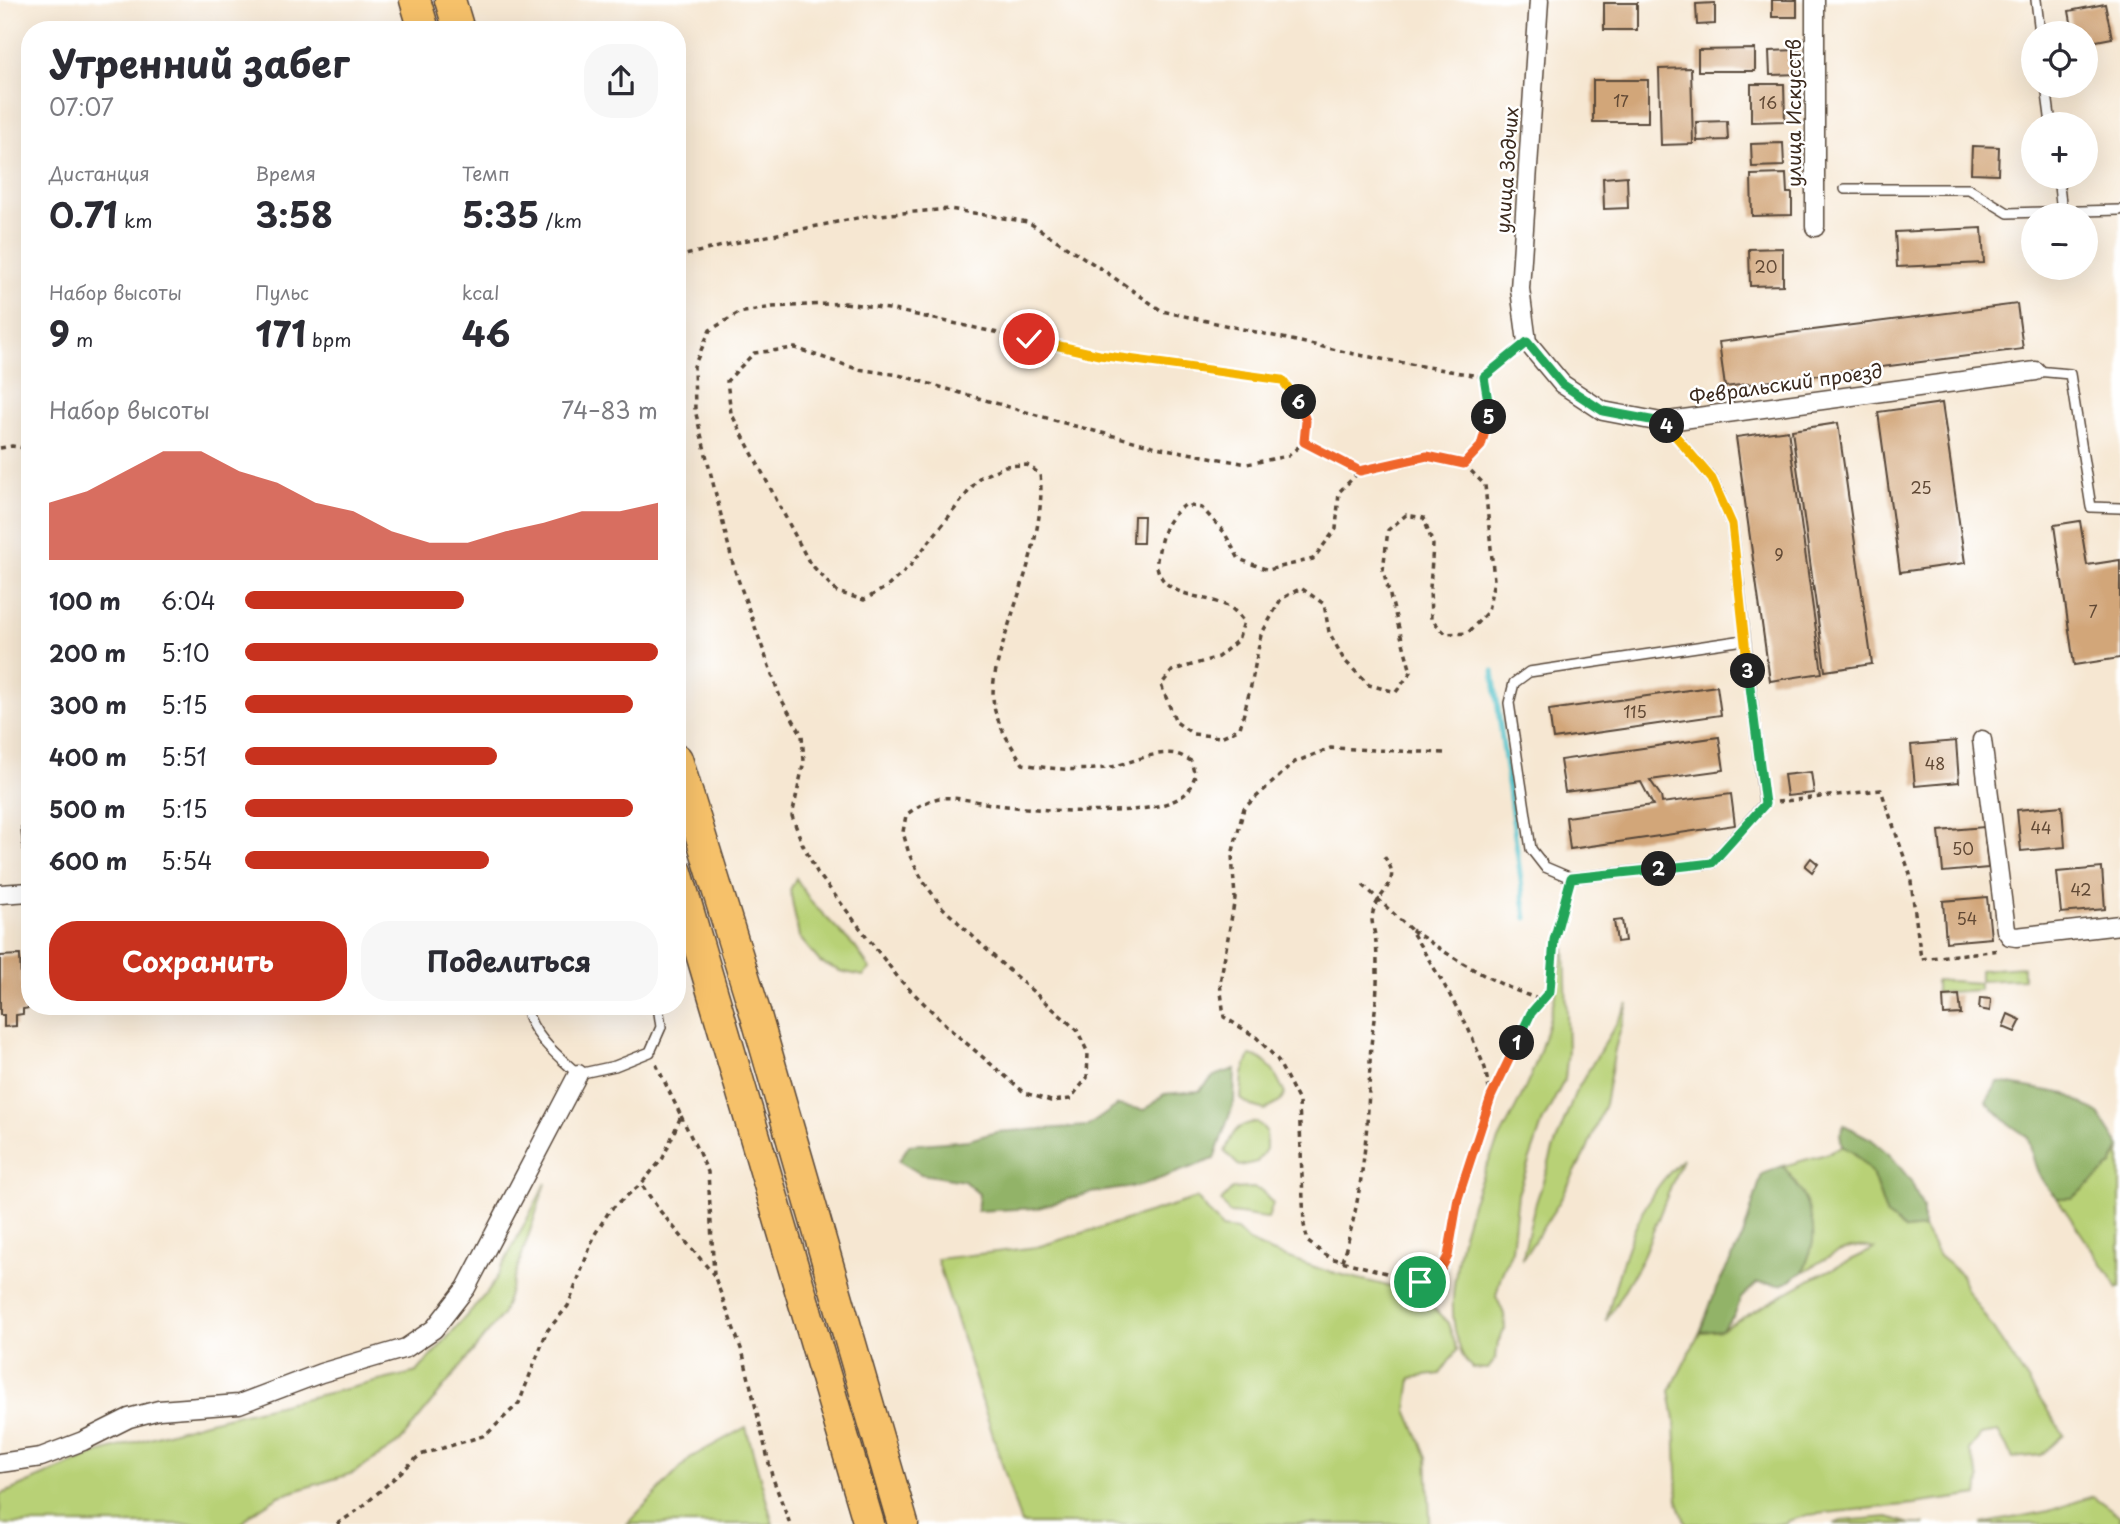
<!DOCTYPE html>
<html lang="ru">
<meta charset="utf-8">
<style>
:root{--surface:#fff;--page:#f7f7f7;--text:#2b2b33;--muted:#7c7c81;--accent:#c8321e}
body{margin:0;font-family:"Playpen Sans",sans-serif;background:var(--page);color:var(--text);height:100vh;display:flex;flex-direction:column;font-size:26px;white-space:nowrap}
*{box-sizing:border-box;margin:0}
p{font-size:23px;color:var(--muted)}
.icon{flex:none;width:38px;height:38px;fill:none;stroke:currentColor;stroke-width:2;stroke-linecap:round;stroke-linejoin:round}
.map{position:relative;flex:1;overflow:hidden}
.side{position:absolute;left:21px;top:21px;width:665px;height:994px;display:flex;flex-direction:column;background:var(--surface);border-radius:28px;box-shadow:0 7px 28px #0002}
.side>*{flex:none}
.buttons{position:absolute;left:2021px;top:21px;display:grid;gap:14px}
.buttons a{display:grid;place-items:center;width:77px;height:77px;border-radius:50%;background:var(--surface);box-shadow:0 7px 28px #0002;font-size:35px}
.pin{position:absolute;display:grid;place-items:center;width:60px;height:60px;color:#fff;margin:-30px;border:4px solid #fff;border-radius:50%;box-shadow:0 2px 7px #0007}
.km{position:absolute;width:35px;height:35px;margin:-18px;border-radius:50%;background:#222;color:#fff;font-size:19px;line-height:35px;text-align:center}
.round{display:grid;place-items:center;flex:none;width:74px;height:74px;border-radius:28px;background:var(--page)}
.summary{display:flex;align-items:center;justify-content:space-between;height:119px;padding:0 28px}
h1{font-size:38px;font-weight:700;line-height:52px}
.figures{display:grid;grid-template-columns:repeat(3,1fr);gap:10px;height:119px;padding:7px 28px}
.figures div{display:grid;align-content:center}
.figures b{font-size:35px;font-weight:700}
.figures small{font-size:19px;font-weight:400}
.figures p{font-size:19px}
.chart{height:196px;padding:14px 28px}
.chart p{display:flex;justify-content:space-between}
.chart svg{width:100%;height:126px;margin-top:7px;fill:var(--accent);opacity:.7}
.action{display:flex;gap:14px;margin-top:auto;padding:14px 28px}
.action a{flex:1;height:80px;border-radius:28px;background:var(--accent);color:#fff;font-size:28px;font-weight:700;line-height:80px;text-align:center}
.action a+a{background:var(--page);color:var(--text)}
ul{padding:0 28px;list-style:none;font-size:23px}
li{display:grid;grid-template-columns:112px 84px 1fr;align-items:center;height:52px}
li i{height:18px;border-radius:9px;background:var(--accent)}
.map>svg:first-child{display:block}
</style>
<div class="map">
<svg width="2120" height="1524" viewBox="0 0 2120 1524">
<rect width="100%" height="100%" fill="#fff"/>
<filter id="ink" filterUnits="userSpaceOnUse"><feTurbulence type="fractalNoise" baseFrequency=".0143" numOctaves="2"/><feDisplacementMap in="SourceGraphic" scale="14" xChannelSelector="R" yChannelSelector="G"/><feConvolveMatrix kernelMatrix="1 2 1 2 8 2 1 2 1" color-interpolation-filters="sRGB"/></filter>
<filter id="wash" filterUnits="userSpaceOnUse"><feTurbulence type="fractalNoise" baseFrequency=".00686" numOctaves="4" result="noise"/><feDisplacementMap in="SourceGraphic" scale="28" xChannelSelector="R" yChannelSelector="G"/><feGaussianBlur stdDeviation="1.57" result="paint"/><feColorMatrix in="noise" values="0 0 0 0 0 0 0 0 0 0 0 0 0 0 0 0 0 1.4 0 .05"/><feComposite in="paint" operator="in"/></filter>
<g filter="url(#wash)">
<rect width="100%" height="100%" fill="#f6e7d2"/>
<!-- green -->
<g fill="#b8d176" stroke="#7a7e4a" stroke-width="2">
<polygon points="796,878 811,902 855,947 870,969 863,976 840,971 820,962 799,937 790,890"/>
<path d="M1565,947L1568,1050L1565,1079L1543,1121L1518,1194L1512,1250L1501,1276L1496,1296L1504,1314L1505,1329L1498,1342L1496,1358L1488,1369L1472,1368C1460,1355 1459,1346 1455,1330C1451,1310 1453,1291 1456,1271C1461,1231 1475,1191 1492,1154C1507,1123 1525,1094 1536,1062C1550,1024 1557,986 1565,947Z"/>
<polygon points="2023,967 2023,979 1980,981 1980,970"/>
<polygon points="1936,980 1979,983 1979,990 1936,993"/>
<polygon points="1628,1004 1615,1049 1605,1104 1587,1149 1560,1201 1522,1260 1533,1212 1553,1150 1575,1093"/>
<path d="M1250,1055C1268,1057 1278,1078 1285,1094L1280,1102L1265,1110L1251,1106L1241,1099L1243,1074Z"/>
<path d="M1257,1122L1266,1131V1149L1257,1162L1239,1166L1225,1152C1232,1133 1236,1124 1257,1122Z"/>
<path d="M1842,1146L1854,1153L1872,1173L1887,1216L1906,1230L1923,1228L1939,1256L1961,1274L1965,1287L2064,1435L2041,1455L2013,1458L1998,1432L1981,1435L1969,1450L1980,1479L1978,1495L1914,1504L1808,1515L1788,1521L1787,1524H1686L1678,1502L1675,1419L1670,1391L1700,1332L1721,1330L1815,1277L1874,1249C1850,1240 1824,1260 1803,1272L1813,1241L1797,1184L1783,1166L1826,1154Z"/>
<polygon points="2120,1149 2120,1287 2118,1288 2057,1198 2072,1198 2112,1165"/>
<path d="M1682,1159L1641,1261L1606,1321C1618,1274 1631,1223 1660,1184C1667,1175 1675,1167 1682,1159Z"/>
<polygon points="546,1183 502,1315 399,1443 353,1473 279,1496 251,1514 242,1524 0,1524 0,1495 94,1454 205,1422 417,1372 491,1288"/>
<path d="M1253,1188L1262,1191L1273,1204L1268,1218C1254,1218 1244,1213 1229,1213L1221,1201L1232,1189Z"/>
<polygon points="1197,1198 1222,1228 1237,1230 1249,1242 1269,1251 1326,1271 1388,1286 1428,1302 1448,1323 1457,1350 1440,1374 1411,1378 1407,1410 1427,1457 1430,1518 1428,1524 1021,1524 937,1259 1037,1247"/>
<polygon points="746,1427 773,1524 627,1524 690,1458"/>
<polygon points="2093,1496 2120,1516 2120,1524 1981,1524 2049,1511"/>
<polygon points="1888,1517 1910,1524 1926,1524 1834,1524 1841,1521"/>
</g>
<!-- forest -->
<g fill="#92b367" stroke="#666e42" stroke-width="2">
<polygon points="1235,1069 1234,1102 1214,1159 1140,1186 1090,1193 1038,1208 977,1211 979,1194 964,1181 921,1174 899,1161 909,1145 969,1140 996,1132 1088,1126 1118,1105 1145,1110 1164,1094 1199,1091 1214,1076"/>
<path d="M1998,1082L2066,1094L2099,1114L2120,1147L2112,1165L2095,1180L2072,1198H2057C2037,1179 2034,1164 2028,1137L2009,1124L1986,1102Z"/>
<polygon points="1844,1125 1871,1139 1891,1156 1911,1181 1923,1208 1923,1228 1906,1230 1887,1216 1872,1173 1854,1153 1842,1146 1840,1134"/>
<path d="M1783,1166C1799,1186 1816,1213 1813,1241C1812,1251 1806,1263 1803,1272L1781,1285L1757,1283L1741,1298L1734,1316L1721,1330L1700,1332L1716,1289L1743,1236L1762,1174Z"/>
</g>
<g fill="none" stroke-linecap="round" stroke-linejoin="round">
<!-- stream -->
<polyline stroke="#53c1c9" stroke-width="5" points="1493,671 1526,918"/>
</g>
<g id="blocks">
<!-- building -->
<g fill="#d2a679">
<rect x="1772" y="0" width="25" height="17"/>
<rect x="1604" y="3" width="33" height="27"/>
<polygon points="1715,3 1715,24 1697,25 1696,4"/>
<polygon points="2105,4 2112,38 2086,43 2086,33 2073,33 2069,11"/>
<polygon points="1755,49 1755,71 1698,71 1698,50"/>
<polygon points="1799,50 1799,74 1770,75 1769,51"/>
<polygon points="1691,68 1693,144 1661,145 1659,69"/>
<rect x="1593" y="80" width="55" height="42"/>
<polygon points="1751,84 1784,84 1785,121 1751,122"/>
<polygon points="1727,121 1728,140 1697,141 1696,122"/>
<polygon points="1783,143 1784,166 1752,167 1751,144"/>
<polygon points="1972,146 1999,147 1998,174 1971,173"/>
<polygon points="1786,174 1787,193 1792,193 1792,215 1752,216 1751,175"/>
<polygon points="1627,176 1628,208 1604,209 1603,178"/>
<polygon points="1982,228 1984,263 1897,267 1895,232"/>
<polygon points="1783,248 1783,285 1750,286 1749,249"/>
<polygon points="2017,304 2023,349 1725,387 1719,342"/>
<polygon points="1942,403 1965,563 1900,572 1878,412"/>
<polygon points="1838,423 1872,664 1825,671 1792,430"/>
<polygon points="1788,430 1822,673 1770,681 1736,437"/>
<polygon points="1134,516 1144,516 1143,543 1133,543"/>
<polygon points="2080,521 2087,565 2120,560 2120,658 2074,665 2054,525"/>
<polygon points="1717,686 1721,715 1553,739 1549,710"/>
<polygon points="1719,737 1724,770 1650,780 1661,796 1662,803 1731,794 1735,825 1570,849 1566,817 1653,805 1641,782 1565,792 1560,760"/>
<polygon points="1956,741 1959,782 1915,786 1911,745"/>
<polygon points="1811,772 1814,793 1787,796 1784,775"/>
<polygon points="2062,806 2065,847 2021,851 2017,810"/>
<polygon points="21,827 30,827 30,849 23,849"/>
<polygon points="1984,827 1988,868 1943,872 1939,831"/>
<polygon points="1811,858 1818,864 1812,872 1805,866"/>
<polygon points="2102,868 2105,909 2061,913 2057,872"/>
<polygon points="1987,897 1991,938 1946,942 1943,901"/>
<polygon points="1622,920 1625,941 1617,942 1614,921"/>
<polygon points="20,955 21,984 30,984 30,1008 23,1009 23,1014 16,1015 16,1026 4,1027 4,1015 0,1015 0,956"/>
<polygon points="1959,995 1961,1014 1944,1015 1943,996"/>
<polygon points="1980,998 1991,999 1990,1011 1979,1009"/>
<polygon points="2008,1014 2021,1020 2015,1032 2003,1027"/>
</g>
</g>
</g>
<g filter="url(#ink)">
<use href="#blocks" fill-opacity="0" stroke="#574639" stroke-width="2"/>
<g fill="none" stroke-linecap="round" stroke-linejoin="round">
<!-- service casing -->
<g stroke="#574639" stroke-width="12">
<g id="service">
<polyline points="2036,0 2040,33"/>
<polyline points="2046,86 2051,124"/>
<polyline points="2058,177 2062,212"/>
<polyline points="1845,189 1969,189 2008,213 2120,210"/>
<polyline points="2036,371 2070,374 2091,507 2120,508"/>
<polyline points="1662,423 1670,429 1712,479 1732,524 1764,804 1712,863 1571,878 1545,867 1531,849 1509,703 1514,683 1529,672 1744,640"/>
<path d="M526,1006C530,1034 558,1056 578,1074L615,1066L650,1052L661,1027L658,1006"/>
</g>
</g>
<!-- minor casing -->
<g stroke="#574639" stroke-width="21">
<g id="minor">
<polyline points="1539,0 1520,289 1527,342 1562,384 1603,411 1661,422 2036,371"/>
<polyline points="1815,227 1815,0"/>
<polyline points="1982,740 2006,930 2010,936 2016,937 2120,925"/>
<polyline points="0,894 30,892"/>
<polyline points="0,1463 41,1457 83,1441 129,1418 159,1410 239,1404 321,1373 406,1348 434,1329 466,1288 578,1074"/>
</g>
</g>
<!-- trunk casing -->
<g stroke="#574639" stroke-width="33">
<g id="trunk">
<polyline points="415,0 424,30"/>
<polyline points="450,0 459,30"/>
<polyline points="677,759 755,1012 903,1524"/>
<polyline points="677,872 869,1524"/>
</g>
</g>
<!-- path -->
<g stroke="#574639" stroke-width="3.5" stroke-dasharray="5 5" stroke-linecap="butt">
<polyline points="677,257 743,241 867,216 949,209 1028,222 1103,270 1162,311 1359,355 1484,377 1515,352"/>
<path d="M845,303L889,309L1099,355L1282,380C1302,405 1307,410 1304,442L1288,456L1247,464L1161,448L1071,425L899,375L857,369L795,348L754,353L727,381L731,413L809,562L837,592L864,600L888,586L910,566L979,478L1005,466L1027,465L1040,474C1046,527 1020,587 1005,637C998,661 989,686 995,711C1001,731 1012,747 1023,764C1050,769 1084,772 1111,767C1131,763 1155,750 1176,754C1181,755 1187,759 1191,761L1195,776C1193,781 1191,787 1188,791C1162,822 1036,810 998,805C982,803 955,796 939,798C926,801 917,807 906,815L903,832L909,854L923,881L942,907L1004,966L1077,1030L1088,1053L1087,1078L1070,1099L1051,1101L1025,1093L952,1031L900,980L817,872L802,843L792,816L804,761L802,735L780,697L734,568L695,410L694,366L710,330L739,313L772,307Z"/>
<polyline points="1304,442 1360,471"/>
<polyline points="0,448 12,446 30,449"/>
<path d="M1464,464L1485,485L1494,580L1488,611L1468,633L1446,634L1431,619L1430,588L1433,545L1424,518L1406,515L1388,530L1383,570L1411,672L1396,692L1369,685L1344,660L1329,632L1324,604L1301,588L1281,599L1261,635L1251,686L1240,728L1221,737L1193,734L1176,722L1161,685L1172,671L1218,657L1238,640L1244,622C1240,617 1235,610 1229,607C1206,594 1163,599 1157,566C1156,562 1158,555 1159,550C1163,528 1168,518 1185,505L1202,508L1224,532L1239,559L1268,570L1313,559L1336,529L1339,492L1360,471L1427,456L1464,464L1481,446L1490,413L1484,377"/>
<polyline points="1444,753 1331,748 1295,762 1244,808 1232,855 1235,898 1220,983 1224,1017 1256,1037 1277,1059 1299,1101 1304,1225 1308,1242 1330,1258 1420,1282 1438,1275 1448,1256 1458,1198 1491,1097 1531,1013 1550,991 1554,941 1568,890"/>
<polyline points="1777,802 1881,790 1910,874 1921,959 2000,950"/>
<polyline points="1363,885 1410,929 1442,981 1468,1028 1485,1068 1490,1094"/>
<path d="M1412,930C1453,958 1494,985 1542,1000"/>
<polyline points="656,1064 681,1116 663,1158 641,1184 660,1211 714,1275"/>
<polyline points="681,1116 708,1172 714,1275 743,1354 772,1476 790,1524"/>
<path d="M1342,1261C1363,1196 1368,1130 1370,1062C1371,1032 1378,1002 1377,972C1377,960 1377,947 1375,935C1374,930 1372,924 1372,919C1373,891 1409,884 1381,853"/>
<polyline points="337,1524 361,1508 420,1455 486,1435 519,1403 547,1331 568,1306 595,1234 610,1210 641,1184"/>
</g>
<!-- service -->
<use href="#service" stroke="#fff" stroke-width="9"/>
<!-- minor -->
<use href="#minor" stroke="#fff" stroke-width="18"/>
<!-- trunk -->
<use href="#trunk" stroke="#f6c16b" stroke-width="30"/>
</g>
</g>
<g fill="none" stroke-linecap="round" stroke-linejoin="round" filter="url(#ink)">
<!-- split-1 casing -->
<g stroke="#fff" stroke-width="14">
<polyline id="split-1" points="1420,1282 1438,1275 1448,1256 1458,1198 1491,1097 1517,1043"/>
</g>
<!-- split-2 casing -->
<g stroke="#fff" stroke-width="14">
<polyline id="split-2" points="1517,1043 1531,1013 1550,991 1554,940 1571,878 1659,869"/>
</g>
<!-- split-3 casing -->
<g stroke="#fff" stroke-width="14">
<polyline id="split-3" points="1659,869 1712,863 1765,804 1748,671"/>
</g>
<!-- split-4 casing -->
<g stroke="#fff" stroke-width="14">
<polyline id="split-4" points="1667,426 1712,479 1732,524 1748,671"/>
</g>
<!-- split-5 casing -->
<g stroke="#fff" stroke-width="14">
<polyline id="split-5" points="1489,417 1490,413 1484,377 1527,342 1562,384 1603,411 1661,422 1667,426"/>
</g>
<!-- split-6 casing -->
<g stroke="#fff" stroke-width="14">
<polyline id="split-6" points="1299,402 1306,421 1304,442 1360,471 1427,456 1464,464 1481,446 1489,417"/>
</g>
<!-- split-7 casing -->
<g stroke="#fff" stroke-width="14">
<polyline id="split-7" points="1029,339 1099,355 1282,380 1299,402"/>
</g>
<!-- split-1 -->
<use href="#split-1" stroke="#f0652b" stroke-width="9"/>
<!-- split-2 -->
<use href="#split-2" stroke="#22a559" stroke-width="9"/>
<!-- split-3 -->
<use href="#split-3" stroke="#22a559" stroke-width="9"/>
<!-- split-4 -->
<use href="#split-4" stroke="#f5b400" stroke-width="9"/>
<!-- split-5 -->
<use href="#split-5" stroke="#22a559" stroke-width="9"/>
<!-- split-6 -->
<use href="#split-6" stroke="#f0652b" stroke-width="9"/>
<!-- split-7 -->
<use href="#split-7" stroke="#f5b400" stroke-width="9"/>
</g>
<g text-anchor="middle" stroke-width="5" stroke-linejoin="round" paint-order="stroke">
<!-- number labels -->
<g font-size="16" fill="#614935">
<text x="1621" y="107">17</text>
<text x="1768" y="109">16</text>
<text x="1766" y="273">20</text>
<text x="1921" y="494">25</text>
<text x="1779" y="561">9</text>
<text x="2093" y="618">7</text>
<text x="1635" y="718">115</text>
<text x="1935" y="770">48</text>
<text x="2041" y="834">44</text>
<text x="1963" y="855">50</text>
<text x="2081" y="896">42</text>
<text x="1967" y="925">54</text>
</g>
<!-- street labels -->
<g font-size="19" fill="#3b2a1e" stroke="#fff">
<text transform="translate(1794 113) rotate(-90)" y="7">улица Искусств</text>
<text transform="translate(1507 170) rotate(-86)" y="7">улица Зодчих</text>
<text transform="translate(1786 384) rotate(-8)" y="7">Февральский проезд</text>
</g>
</g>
</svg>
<div class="buttons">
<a><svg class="icon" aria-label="locate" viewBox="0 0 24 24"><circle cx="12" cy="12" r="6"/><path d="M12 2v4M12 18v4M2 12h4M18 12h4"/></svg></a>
<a>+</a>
<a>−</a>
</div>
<div class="pin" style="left:1420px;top:1282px;background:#1e9e55"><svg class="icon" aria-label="arrive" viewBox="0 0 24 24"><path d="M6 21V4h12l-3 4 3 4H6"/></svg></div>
<div class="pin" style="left:1029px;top:339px;background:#d93025"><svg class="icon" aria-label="check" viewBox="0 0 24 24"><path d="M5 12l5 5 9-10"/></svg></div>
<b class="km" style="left:1517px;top:1043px">1</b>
<b class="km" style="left:1659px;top:869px">2</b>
<b class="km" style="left:1748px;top:671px">3</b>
<b class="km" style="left:1667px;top:426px">4</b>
<b class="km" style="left:1489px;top:417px">5</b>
<b class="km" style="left:1299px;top:402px">6</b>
<section class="side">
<div class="summary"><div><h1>Утренний забег</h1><p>07:07</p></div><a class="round"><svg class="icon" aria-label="share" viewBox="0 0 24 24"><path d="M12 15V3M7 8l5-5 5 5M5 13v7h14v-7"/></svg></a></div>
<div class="figures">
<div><p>Дистанция</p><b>0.71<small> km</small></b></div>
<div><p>Время</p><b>3:58</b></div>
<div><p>Темп</p><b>5:35<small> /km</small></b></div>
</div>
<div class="figures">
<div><p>Набор высоты</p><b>9<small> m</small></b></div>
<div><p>Пульс</p><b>171<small> bpm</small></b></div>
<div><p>kcal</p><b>46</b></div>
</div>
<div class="chart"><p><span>Набор высоты</span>74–83 m</p>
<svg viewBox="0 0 160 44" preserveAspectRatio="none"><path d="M0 44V24L10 20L20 13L30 6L40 6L50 13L60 17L70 24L80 27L90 34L100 38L110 38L120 34L130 31L140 27L150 27L160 24V44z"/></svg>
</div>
<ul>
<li><b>100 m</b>6:04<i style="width:53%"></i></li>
<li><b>200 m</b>5:10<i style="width:100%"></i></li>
<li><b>300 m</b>5:15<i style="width:94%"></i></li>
<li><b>400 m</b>5:51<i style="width:61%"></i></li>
<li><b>500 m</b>5:15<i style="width:94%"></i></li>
<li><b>600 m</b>5:54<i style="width:59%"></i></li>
</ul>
<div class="action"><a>Сохранить</a><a>Поделиться</a></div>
</section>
</div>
